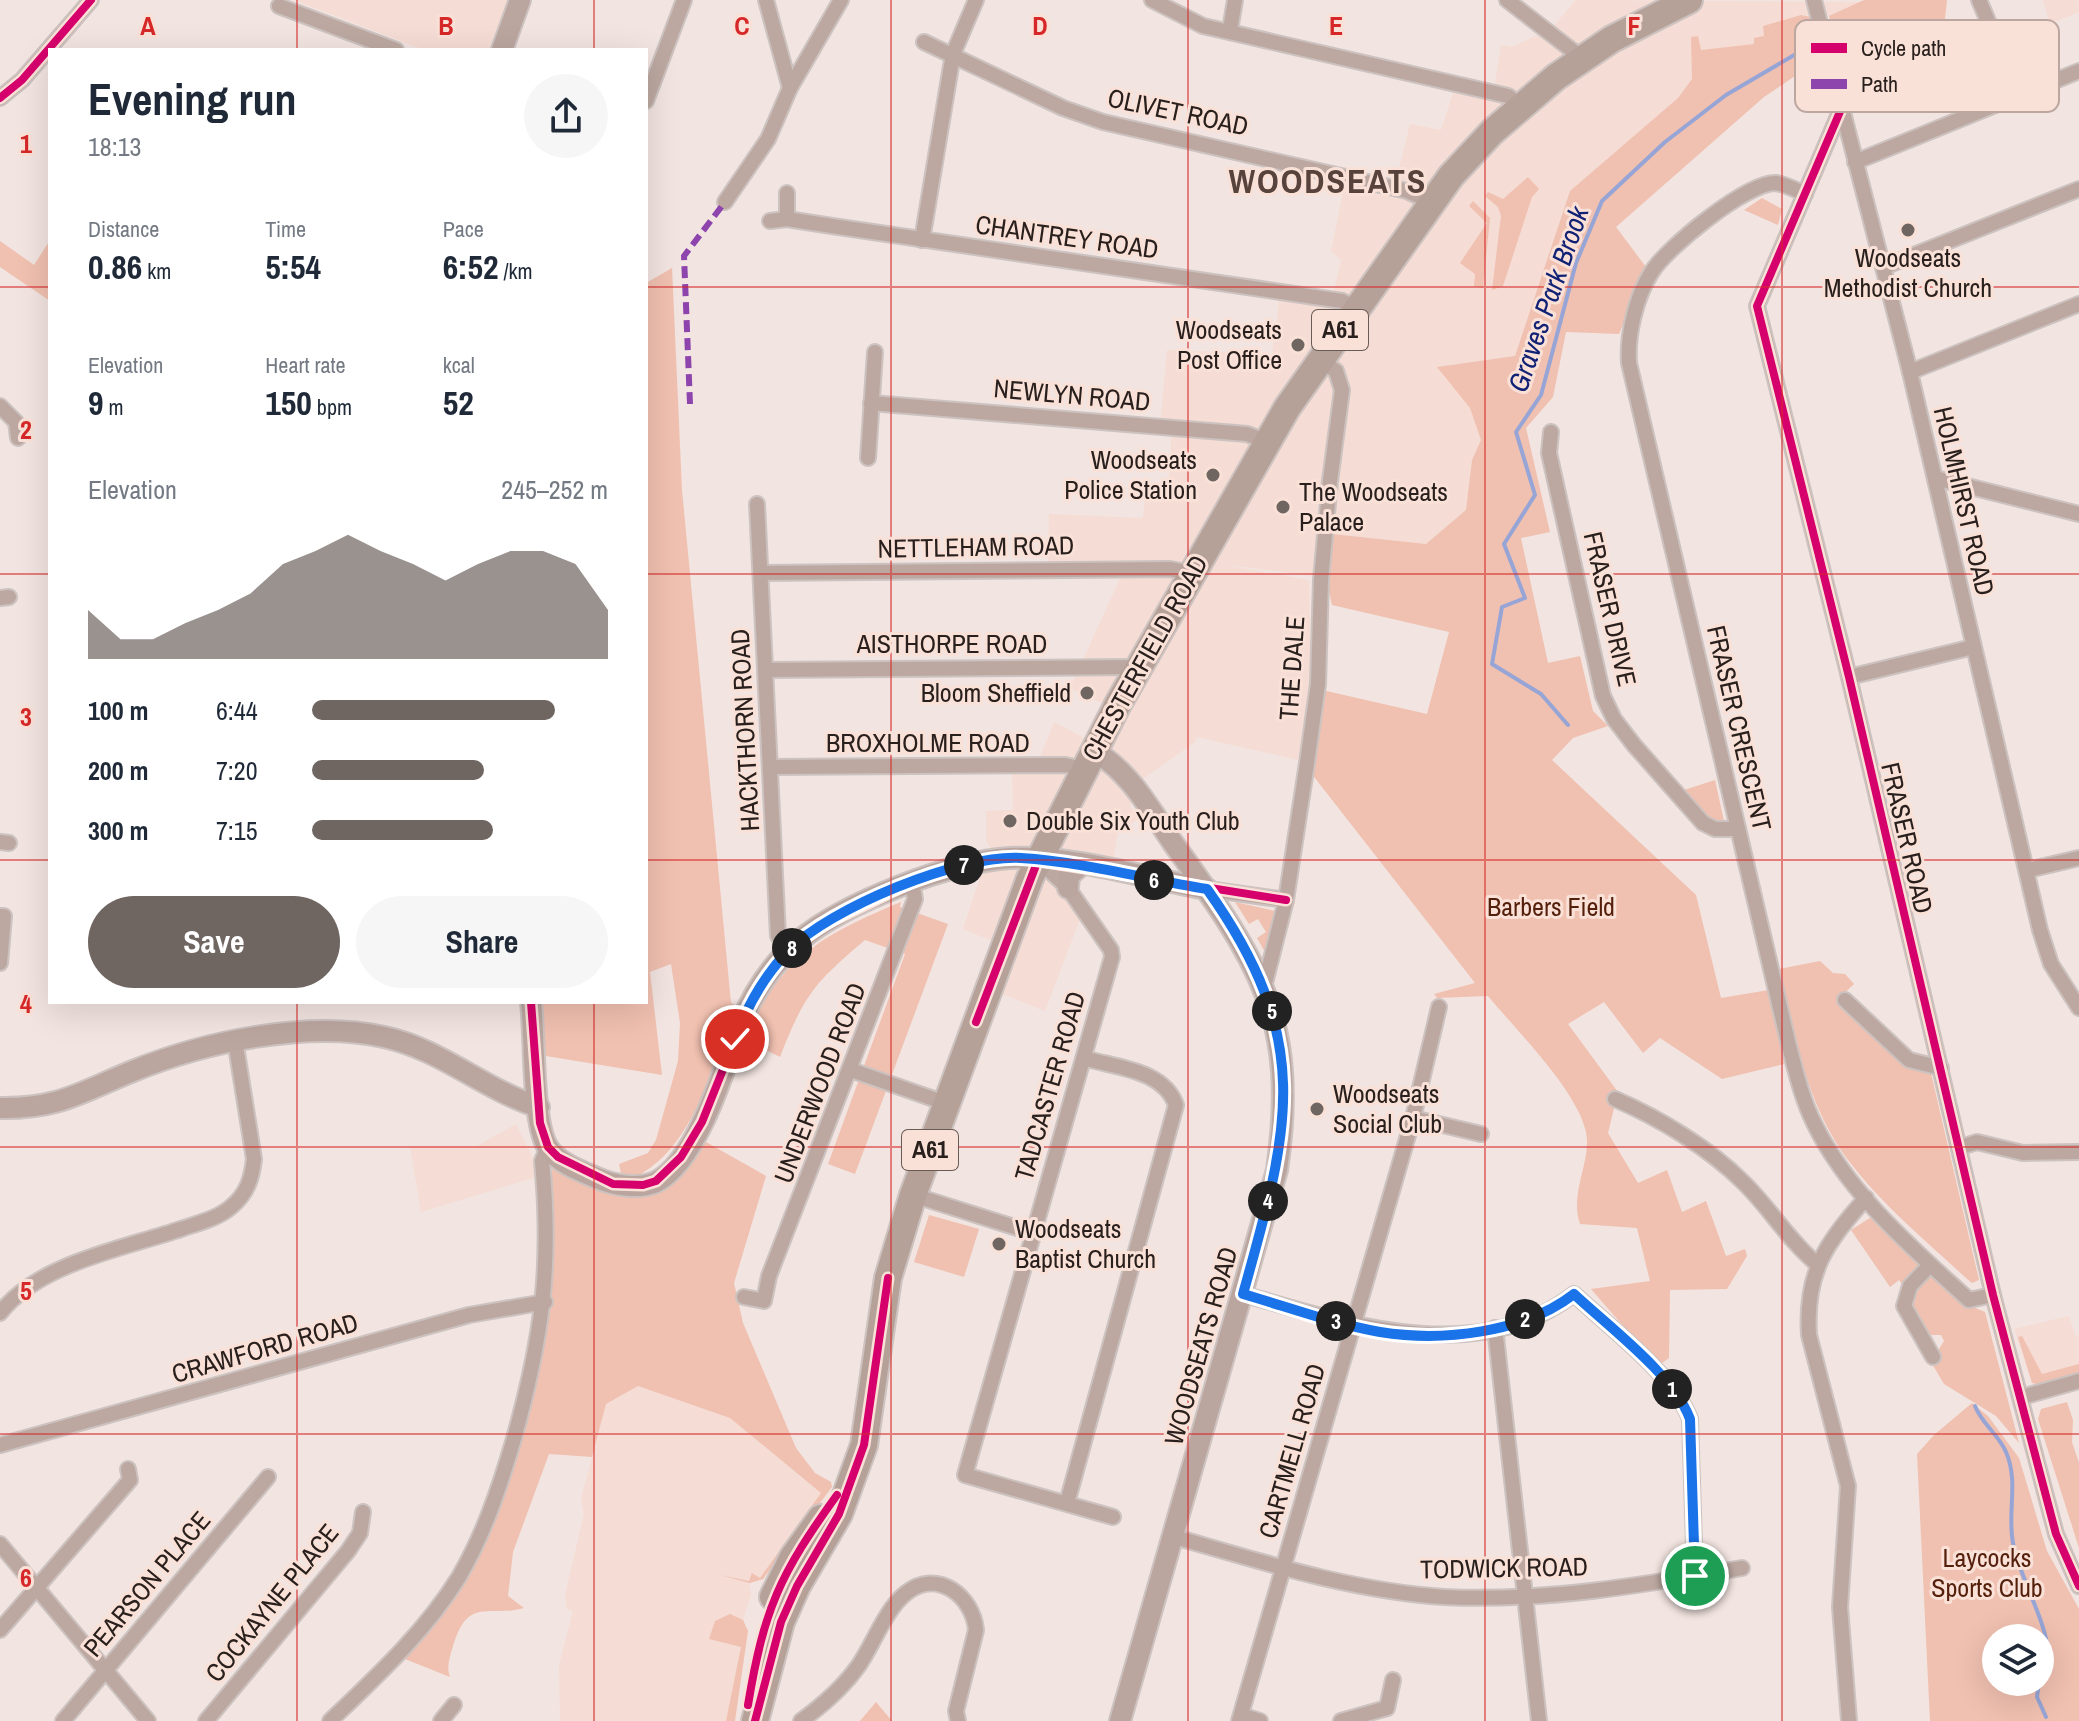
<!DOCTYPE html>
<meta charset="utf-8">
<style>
:root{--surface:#fff;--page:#f6f6f7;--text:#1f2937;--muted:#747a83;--accent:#6f6561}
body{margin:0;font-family:"Archivo Narrow",sans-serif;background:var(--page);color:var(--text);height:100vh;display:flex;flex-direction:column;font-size:30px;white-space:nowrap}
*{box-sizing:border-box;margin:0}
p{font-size:26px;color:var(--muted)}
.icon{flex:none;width:44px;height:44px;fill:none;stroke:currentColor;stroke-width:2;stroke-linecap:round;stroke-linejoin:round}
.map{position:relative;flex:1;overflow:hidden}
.side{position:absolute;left:48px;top:48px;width:600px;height:956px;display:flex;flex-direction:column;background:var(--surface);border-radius:0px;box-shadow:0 8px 32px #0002}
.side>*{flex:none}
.buttons{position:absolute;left:1982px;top:1624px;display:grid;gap:16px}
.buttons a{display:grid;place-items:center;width:72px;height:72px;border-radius:50%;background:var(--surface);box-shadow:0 8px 32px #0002;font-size:40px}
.pin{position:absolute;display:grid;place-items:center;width:68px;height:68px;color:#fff;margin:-34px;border:4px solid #fff;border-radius:50%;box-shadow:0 2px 8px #0007}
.km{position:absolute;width:40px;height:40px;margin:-20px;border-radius:50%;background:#222;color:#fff;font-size:22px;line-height:40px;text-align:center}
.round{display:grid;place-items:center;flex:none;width:84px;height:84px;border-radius:42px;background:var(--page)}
.overview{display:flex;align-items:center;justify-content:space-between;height:136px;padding:0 40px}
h1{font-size:44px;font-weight:700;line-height:60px}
.metrics{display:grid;grid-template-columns:repeat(3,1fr);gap:12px;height:136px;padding:8px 40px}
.metrics div{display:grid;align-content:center}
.metrics b{font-size:34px;font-weight:700}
.metrics small{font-size:22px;font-weight:400}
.metrics p{font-size:22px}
.chart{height:224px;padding:16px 40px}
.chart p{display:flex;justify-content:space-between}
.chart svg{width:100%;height:144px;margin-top:8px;fill:var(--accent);opacity:.7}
.button{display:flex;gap:16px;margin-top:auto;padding:16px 40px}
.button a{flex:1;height:92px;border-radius:48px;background:var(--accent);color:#fff;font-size:32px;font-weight:700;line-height:92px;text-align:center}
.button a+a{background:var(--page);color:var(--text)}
ul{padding:0 40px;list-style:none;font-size:26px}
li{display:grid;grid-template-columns:128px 96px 1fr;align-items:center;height:60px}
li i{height:20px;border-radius:10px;background:var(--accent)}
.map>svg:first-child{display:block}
</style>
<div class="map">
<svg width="2079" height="1721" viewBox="0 0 2079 1721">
<rect width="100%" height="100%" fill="#f2e4e0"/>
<!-- built -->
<g fill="#f5dcd4">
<polygon points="294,0 508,0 489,50 424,50"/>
<polygon points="1576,0 1865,2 1829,16 1801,15 1763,26 1765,36 1755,44 1701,50 1693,62 1692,79 1678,98 1570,191 1515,356 1438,367 1470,408 1481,440 1472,460 1466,510 1426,544 1332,534 1326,577 1219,564 1309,580 1311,681 1298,760 1197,737 1195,742 1140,781 1130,806 1138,819 1126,827 1119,827 1111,871 1072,871 1083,911 1045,1011 992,990 1007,947 963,929 990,847 986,841 986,811 1013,810 1012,770 1037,764 1054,722 1097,745 1114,709 1070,688 1124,570 1048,570 1049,514 1143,518 1145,494 1168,495 1172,428 1160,427 1167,350 1272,354 1281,288 1334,291 1341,260 1331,251 1346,178 1394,189 1410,124 1441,130 1458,78 1495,84 1501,45 1512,47 1551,29"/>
<polygon points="2043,0 2079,0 2079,12 2050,24"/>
<polygon points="516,1124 532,1156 536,1177 421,1212 410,1146 477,1146"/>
<polygon points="2069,1316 2075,1335 2079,1336 2079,1373 2032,1383 2014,1329"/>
<polygon points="638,1386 730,1418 821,1493 760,1579 753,1573 749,1581 751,1594 743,1620 748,1635 726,1721 560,1721 559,1665 573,1611 567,1609 565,1595 584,1514 581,1499 606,1404"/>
</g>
<!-- green -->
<g fill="#f0c0b0" fill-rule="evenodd">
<path d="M1864,0H1947L1943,37C1933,45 1924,55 1911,57C1902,58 1894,54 1885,57C1866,64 1870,69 1844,69L1829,16Z"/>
<path d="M1801,15L1811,17L1822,58L1764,97L1616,227L1646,267L1619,334L1566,332L1553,397L1526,428L1550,532L1521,538L1548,663L1580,656L1593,711L1608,726L1573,738L1552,760L1696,895L1721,998L1769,990L1784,1064L1722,1079L1660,1038L1643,1053L1604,1002L1568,1024L1618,1092L1608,1133L1638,1183L1667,1170L1682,1212L1706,1201L1726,1256L1745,1249L1747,1256L1727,1289L1670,1290L1669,1358L1658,1366L1591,1289L1650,1281L1637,1228L1580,1224C1569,1192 1592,1161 1586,1132C1577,1090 1516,1030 1488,996L1437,998L1434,994L1475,983L1311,773L1322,690L1427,714L1449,632L1332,605L1326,577L1332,534L1426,544L1466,510L1472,460L1481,440L1470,408L1437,367L1515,356L1570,191L1678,98L1692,79L1691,37L1698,36L1701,50L1754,44V38L1764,36L1763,26Z"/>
<polygon points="1528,177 1539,189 1532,197 1503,286 1492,290 1501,216 1498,207 1485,196 1488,192 1503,199"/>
<polygon points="1762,198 1782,209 1778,225 1744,210"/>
<polygon points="1473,201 1490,218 1483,288 1474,286 1475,274 1460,263 1487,223 1469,206"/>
<polygon points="50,240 50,301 0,267 0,241 34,265"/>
<path d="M672,268L682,490L731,1003L735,1005C713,1064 696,1145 636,1177L621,1173L619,1164L648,1153L656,1140L678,1061L680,1023L671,964L650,972L662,1075L546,1056L539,1002H646V283Z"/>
<polygon points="1715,780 1724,821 1713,826 1681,791"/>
<path d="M901,902L900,907L948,924L855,1174L828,1164L905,954L865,940C815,982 804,995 780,1057L746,1040C776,959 826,933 901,902Z"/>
<polygon points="1235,902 1275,911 1266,954 1257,938 1266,932 1258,919 1249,924"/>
<path d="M1820,961L1833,973L1845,974L1854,984L1839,998L1931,1073L1979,1280L1972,1283L1966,1278C1925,1240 1881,1204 1848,1160C1808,1107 1793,1033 1779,969Z"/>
<path d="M706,1142L766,1176L734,1283L743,1323L796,1448L815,1473L831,1482L832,1487L763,1579L750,1583L720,1575L749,1581L752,1573L760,1578L821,1493L730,1418L638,1386L606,1404L592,1457L549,1454L513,1552L508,1596L524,1608C490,1618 468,1595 453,1646C450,1657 446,1666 450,1677L400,1657L497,1509L541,1359L551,1302L552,1169L608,1191L651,1189Z"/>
<polygon points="929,1215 979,1229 964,1277 914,1262"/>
<polygon points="1873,1216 1973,1307 1985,1312 2019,1443 1996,1416 1944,1384 1931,1362 1944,1341 1941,1335 1925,1335 1911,1307 1913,1299 1899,1280 1890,1287 1851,1230"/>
<polygon points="2022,1336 2042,1374 2079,1364 2079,1373 2045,1386 2032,1383 2018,1337"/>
<polygon points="2067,1402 2073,1420 2072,1442 2079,1463 2079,1548 2038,1419 2041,1409"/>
<path d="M1972,1403L1988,1416L2019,1458L2047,1551L2079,1609V1721H1930L1917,1454L1934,1435ZM1996,1638H2040V1682H1996Z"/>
<polygon points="730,1614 743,1620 748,1631 735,1721 726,1721 741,1647 709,1639 715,1621"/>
<polygon points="876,1702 892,1721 860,1721"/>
</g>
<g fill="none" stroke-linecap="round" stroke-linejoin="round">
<!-- stream -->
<g stroke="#96a5d6" stroke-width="4">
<polyline points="1568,725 1541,694 1492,664 1502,607 1525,598 1504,544 1535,495 1516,432 1541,395 1576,263 1602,201 1665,142 1726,95 1796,54"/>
<path d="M1975,1406C1982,1424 1999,1435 2006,1452C2019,1482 2007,1512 2013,1543C2021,1582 2045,1616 2049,1656"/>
<polyline points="2039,1682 2037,1697 2046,1717"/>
</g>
<!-- street casing -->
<g stroke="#ccc2bf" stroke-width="18">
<g id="street">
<polyline points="766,0 790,88"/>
<polyline points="1152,0 1203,26 1508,96 1521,106"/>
<polyline points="1507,0 1582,58"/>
<polyline points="1814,0 1910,372 2040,930 2051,964 2079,1008"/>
<polyline points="1979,0 2020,96"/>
<polyline points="279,6 396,50"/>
<polyline points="1230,30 1235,0"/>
<polyline points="924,42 1063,108 1103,122 1407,191 1431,202"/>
<polyline points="0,98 22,80 91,0"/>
<polyline points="646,101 684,0"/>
<polyline points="1842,107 1757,306 1849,677 1993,1295 2056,1534 2079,1586"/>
<polyline points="1855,162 2079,71"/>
<path d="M1805,194C1796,190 1785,184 1776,183C1747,182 1666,248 1651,273C1636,297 1627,334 1629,363L1789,1046C1796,1072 1802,1099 1814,1123C1847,1192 1913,1249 1969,1300L1993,1295"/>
<polyline points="725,202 768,139 790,88 841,0"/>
<polyline points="787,219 787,193"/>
<polyline points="770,221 787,219 832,226 1342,301 1355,308"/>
<polyline points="922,240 953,54 976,0"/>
<polyline points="1884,267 2079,189"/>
<polyline points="1910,372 2079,304"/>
<polyline points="871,403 1247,434 1268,442"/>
<polyline points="0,406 16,422 18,438"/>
<polyline points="1551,432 1549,453 1603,696 1614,719 1634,745 1703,823 1715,829 1738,829"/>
<polyline points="868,458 875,352"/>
<polyline points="1935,478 2079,514"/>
<polyline points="757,504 778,936 789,950"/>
<polyline points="762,573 1170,569 1191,573"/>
<polyline points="0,598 9,597"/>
<polyline points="766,670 1138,667"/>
<polyline points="1849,677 1973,647"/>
<polyline points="771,767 1065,765 1084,769"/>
<polyline points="0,842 9,843"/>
<polyline points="1038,860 1068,888 1111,950 1112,957 965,1475 1113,1517"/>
<polyline points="2028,870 2079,858"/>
<polyline points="1207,889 1286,900"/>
<polyline points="0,916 4,916 0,963"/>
<polyline points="1264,987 1286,900 1307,763 1318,684 1321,580 1330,481 1342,390 1336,371 1320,360"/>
<polyline points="1845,1000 1909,1060 1941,1068"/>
<polyline points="851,1070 948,1104"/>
<path d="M1615,1099C1659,1118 1709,1148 1743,1182C1770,1208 1788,1240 1817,1264"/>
<polyline points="1413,1118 1481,1134"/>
<polyline points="1961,1147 1977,1142 2023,1153 2079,1152"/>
<polyline points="913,1195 1033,1233"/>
<polyline points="1930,1265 1910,1286 1904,1306 1933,1357"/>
<path d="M1243,1294C1346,1324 1479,1368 1574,1294C1609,1327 1673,1374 1690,1419L1695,1576"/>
<polyline points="744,1297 764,1301 769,1276 915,899 912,882"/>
<path d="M0,1313C39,1263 122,1249 181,1229C198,1223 217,1219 231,1207C247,1194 252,1178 254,1159L235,1040"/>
<polyline points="1495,1328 1539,1721"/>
<polyline points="2022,1397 2079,1381"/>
<polyline points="0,1445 469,1315 545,1302"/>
<path d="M1067,1503L1176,1105C1163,1069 1116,1068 1084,1058"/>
<path d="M1175,1537C1262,1562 1352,1591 1444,1597C1544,1602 1643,1585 1742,1568"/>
<polyline points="0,1544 148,1721"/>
<polyline points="0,1630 130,1480 128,1469"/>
<polyline points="1241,1715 1260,1721"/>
<polyline points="63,1721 268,1477"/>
<polyline points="206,1721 348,1551 360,1533 363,1512"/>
<path d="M330,1721C376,1677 425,1632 459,1577C484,1534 499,1489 513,1442C542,1340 552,1267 542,1161L548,1147"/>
<polyline points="441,1721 454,1705"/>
<path d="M801,1721C823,1705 843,1688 859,1665C874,1643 885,1610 906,1593C937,1568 973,1596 976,1630L956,1711L958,1721"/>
<polyline points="1239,1721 1413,1118 1439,1007"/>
<polyline points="1341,1721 1387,1708 1393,1680"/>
<path d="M1849,1721L1840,1607L1848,1486L1809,1335C1805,1272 1826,1243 1866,1198"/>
</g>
</g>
<!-- secondary casing -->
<g stroke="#ccc2bf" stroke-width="24">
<g id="secondary">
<polyline points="502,50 520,0"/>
<path d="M1094,751C1130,772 1150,809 1173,843C1258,961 1299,1018 1277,1170L1120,1721"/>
<polyline points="1068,888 1069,876 1081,865"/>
<path d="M531,1002C535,1036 532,1120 547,1146C556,1162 580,1171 597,1178C613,1185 638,1190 656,1182C694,1163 721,1080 734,1041C747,1003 768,967 799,941C843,903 952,861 1010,858C1075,855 1144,878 1207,889"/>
<path d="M0,1108C59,1109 81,1092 133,1071C204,1042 308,1020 384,1037C441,1049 484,1090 539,1107"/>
</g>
</g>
<!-- highway casing -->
<g stroke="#ccc2bf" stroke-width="30">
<g id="highway">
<polyline points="773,1597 793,1557 821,1518"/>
<polyline points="755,1721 781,1622 797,1586 839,1514 864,1445 888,1278 913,1195 1030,878 1118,704 1287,408 1451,176 1492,132 1556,77 1612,39 1689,0"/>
</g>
</g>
<!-- street -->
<use href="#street" stroke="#bca8a1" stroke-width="14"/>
<!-- secondary -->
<use href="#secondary" stroke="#bba59f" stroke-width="20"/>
<!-- highway -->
<use href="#highway" stroke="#b6a199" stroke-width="26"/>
<!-- quiet -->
<polyline stroke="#8e44ad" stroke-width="6" stroke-dasharray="12 6" stroke-linecap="butt" points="690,404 684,256 725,202"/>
<!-- cycleway casing -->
<g stroke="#fae1d8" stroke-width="13">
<g id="cycleway">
<polyline points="0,98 22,80 91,0"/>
<polyline points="1842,107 1757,306 1849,677 1993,1295 2056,1534 2079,1586"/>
<polyline points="531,1002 540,1123 548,1147 558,1157 613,1184 643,1185 656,1181 681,1157 702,1122 746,1012 780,959 815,929 912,882 973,862 1021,858 1286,900"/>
<polyline points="976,1022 1038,860"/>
<path d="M748,1705C764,1608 780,1574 837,1495"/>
<polyline points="755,1721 781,1622 797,1586 839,1514 864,1445 888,1278"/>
</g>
</g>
<!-- cycleway -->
<use href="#cycleway" stroke="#d6006c" stroke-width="8"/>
</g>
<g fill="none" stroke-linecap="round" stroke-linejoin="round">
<!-- route casing -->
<g stroke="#fff" stroke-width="16">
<path id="route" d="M735,1039C747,1006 764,976 788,951C830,908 960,854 1021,858C1084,862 1145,879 1207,889C1315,1041 1290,1127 1243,1294C1288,1307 1334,1324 1380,1332C1442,1342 1524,1333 1574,1294C1609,1327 1673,1374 1690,1419L1695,1576"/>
</g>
<!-- route -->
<use href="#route" stroke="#1a73e8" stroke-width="10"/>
</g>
<!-- grid -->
<path fill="none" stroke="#d62828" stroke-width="2" stroke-opacity="0.55" d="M297,0V50M594,0V50M891,0V1721M1188,0V1721M1485,0V1721M1782,0V1721M0,287H50M646,287H2079M0,574H50M646,574H2079M0,860H50M646,860H2079M297,1002V1721M594,1002V1721M0,1147H2079M0,1434H2079"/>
<!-- markers -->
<g fill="#6f6561" stroke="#fae1d8" stroke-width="3">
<circle cx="1908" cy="230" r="8"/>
<circle cx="1298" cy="345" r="8"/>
<circle cx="1213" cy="475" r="8"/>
<circle cx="1283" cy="507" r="8"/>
<circle cx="1087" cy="693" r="8"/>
<circle cx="1010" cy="821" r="8"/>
<circle cx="1317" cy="1109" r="8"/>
<circle cx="999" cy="1244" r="8"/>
</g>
<g text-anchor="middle" stroke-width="6" stroke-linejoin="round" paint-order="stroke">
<!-- shield labels -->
<g fill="#fae1d8" stroke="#685a55" stroke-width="2">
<rect x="1312" y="310" width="56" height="40" rx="6"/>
<rect x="902" y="1130" width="56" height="40" rx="6"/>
</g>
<g font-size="24" font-weight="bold" fill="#29201d">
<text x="1340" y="338">A61</text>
<text x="930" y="1158">A61</text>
</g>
<!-- street labels -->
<g font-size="26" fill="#29201d" stroke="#fae1d8">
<text transform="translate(1178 112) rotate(12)" y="9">OLIVET ROAD</text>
<text transform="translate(1067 237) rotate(8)" y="9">CHANTREY ROAD</text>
<text transform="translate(1072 395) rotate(5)" y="9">NEWLYN ROAD</text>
<text transform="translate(1964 501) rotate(77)" y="9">HOLMHIRST ROAD</text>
<text transform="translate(976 547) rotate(-1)" y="9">NETTLEHAM ROAD</text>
<text transform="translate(1610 609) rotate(77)" y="9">FRASER DRIVE</text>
<text x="952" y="653">AISTHORPE ROAD</text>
<text transform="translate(1145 658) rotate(-61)" y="9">CHESTERFIELD ROAD</text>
<text transform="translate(1292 668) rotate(-86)" y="9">THE DALE</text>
<text transform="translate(1739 728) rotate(77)" y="9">FRASER CRESCENT</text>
<text transform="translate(745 730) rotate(-93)" y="9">HACKTHORN ROAD</text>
<text x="928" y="752">BROXHOLME ROAD</text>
<text transform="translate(1907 838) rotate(77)" y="9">FRASER ROAD</text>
<text transform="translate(820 1083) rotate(-69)" y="9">UNDERWOOD ROAD</text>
<text transform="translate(1050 1086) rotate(-74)" y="9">TADCASTER ROAD</text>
<text transform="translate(1201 1346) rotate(-74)" y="9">WOODSEATS ROAD</text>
<text transform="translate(265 1348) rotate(-16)" y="9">CRAWFORD ROAD</text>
<text transform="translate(1292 1451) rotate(-74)" y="9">CARTMELL ROAD</text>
<text transform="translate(1504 1568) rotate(-1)" y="9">TODWICK ROAD</text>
<text transform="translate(147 1584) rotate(-50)" y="9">PEARSON PLACE</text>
<text transform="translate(272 1603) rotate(-51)" y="9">COCKAYNE PLACE</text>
</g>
<!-- poi labels -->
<g font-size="26" fill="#29201d" stroke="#fae1d8" text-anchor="start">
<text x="1908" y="267" text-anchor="middle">Woodseats<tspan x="1908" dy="30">Methodist Church</tspan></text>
<text x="1282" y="339" text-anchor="end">Woodseats<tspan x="1282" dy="30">Post Office</tspan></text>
<text x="1197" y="469" text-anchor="end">Woodseats<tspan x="1197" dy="30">Police Station</tspan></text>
<text x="1299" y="501">The Woodseats<tspan x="1299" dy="30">Palace</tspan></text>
<text x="1071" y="702" text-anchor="end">Bloom Sheffield</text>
<text x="1026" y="830">Double Six Youth Club</text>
<text x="1333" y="1103">Woodseats<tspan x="1333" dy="30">Social Club</tspan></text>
<text x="1015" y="1238">Woodseats<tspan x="1015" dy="30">Baptist Church</tspan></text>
</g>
<!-- park labels -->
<g font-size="26" fill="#541f0b" stroke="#fae1d8">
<text x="1551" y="916">Barbers Field</text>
<text x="1987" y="1567">Laycocks<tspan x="1987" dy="30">Sports Club</tspan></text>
</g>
<!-- water labels -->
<g font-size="28" font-style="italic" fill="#112275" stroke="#fae1d8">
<text transform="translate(1548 299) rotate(-71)" y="10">Graves Park Brook</text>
</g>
<!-- district labels -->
<g font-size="34" font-weight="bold" letter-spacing="2" fill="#57433c" stroke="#fae1d8">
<text x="1328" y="193">WOODSEATS</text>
</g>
</g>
<!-- legend -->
<rect x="1795" y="20" width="264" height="92" rx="12" fill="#fae1d8" stroke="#bba7a0" stroke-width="2"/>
<rect x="1811" y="43" width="36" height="10" fill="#d6006c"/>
<rect x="1811" y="79" width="36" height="10" fill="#8e44ad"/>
<g font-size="22" fill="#29201d">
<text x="1861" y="56">Cycle path</text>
<text x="1861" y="92">Path</text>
</g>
<g font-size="26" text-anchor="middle" font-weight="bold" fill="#d62828" stroke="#fae1d8" stroke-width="6" stroke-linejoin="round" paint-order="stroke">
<text x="148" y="35">A</text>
<text x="446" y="35">B</text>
<text x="742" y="35">C</text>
<text x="1040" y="35">D</text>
<text x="1336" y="35">E</text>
<text x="1634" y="35">F</text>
<text x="26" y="153">1</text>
<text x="26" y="439">2</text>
<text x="26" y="726">3</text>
<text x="26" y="1013">4</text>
<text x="26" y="1300">5</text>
<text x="26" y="1587">6</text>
</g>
</svg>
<div class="buttons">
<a><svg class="icon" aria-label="layers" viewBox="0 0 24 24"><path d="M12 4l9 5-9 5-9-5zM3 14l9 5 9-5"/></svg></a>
</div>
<div class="pin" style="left:1695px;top:1576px;background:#1e9e55"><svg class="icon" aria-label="arrive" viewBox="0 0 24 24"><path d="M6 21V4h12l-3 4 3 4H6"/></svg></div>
<div class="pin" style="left:735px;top:1039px;background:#d93025"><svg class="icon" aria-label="check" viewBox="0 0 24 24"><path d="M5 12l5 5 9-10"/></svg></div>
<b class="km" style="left:1672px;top:1389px">1</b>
<b class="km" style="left:1525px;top:1319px">2</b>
<b class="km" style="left:1336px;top:1321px">3</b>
<b class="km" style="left:1268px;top:1201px">4</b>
<b class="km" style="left:1272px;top:1011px">5</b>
<b class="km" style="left:1154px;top:880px">6</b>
<b class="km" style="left:964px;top:865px">7</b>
<b class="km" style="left:792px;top:948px">8</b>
<section class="side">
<div class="overview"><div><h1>Evening run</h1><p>18:13</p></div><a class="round"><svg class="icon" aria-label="share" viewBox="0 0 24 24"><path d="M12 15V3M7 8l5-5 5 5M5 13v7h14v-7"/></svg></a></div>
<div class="metrics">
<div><p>Distance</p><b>0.86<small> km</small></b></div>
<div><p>Time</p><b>5:54</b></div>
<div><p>Pace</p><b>6:52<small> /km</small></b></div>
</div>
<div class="metrics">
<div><p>Elevation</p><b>9<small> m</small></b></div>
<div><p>Heart rate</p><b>150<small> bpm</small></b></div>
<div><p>kcal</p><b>52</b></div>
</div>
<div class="chart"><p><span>Elevation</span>245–252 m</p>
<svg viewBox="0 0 160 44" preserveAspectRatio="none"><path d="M0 44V29L10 38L20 38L30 33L40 29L50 24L60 15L70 11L80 6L90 11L100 15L110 20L120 15L130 11L140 11L150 15L160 29V44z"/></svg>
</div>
<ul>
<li><b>100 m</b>6:44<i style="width:82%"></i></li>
<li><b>200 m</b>7:20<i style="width:58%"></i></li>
<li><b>300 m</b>7:15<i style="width:61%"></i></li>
</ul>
<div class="button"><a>Save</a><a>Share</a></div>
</section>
</div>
